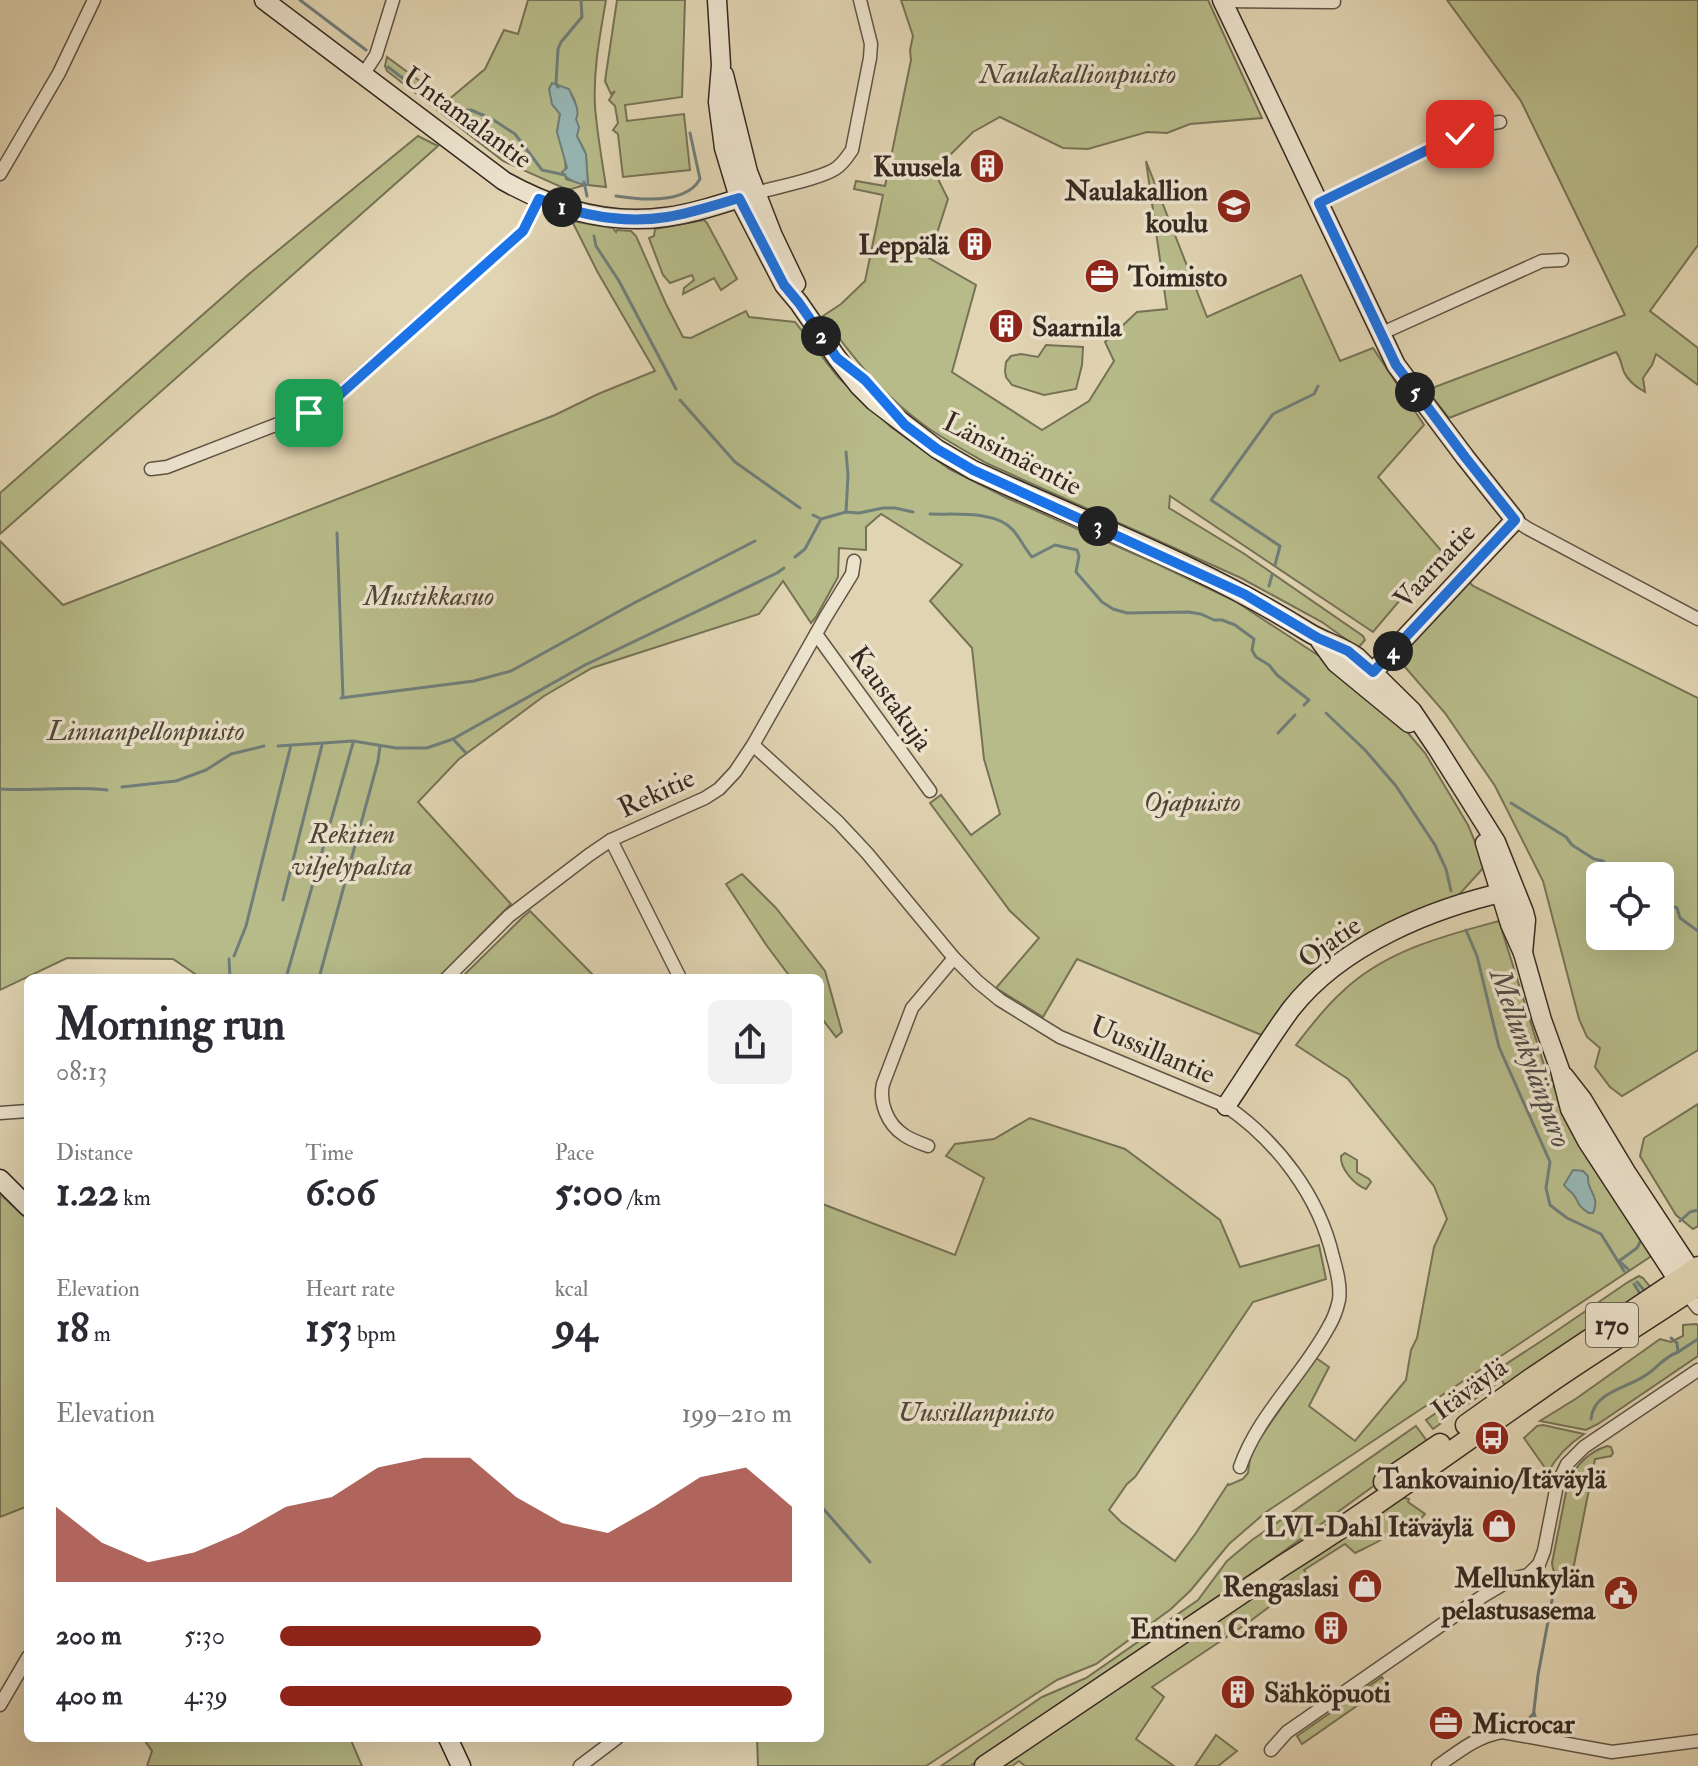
<!DOCTYPE html>
<meta charset="utf-8">
<style>
:root{--surface:#fff;--page:#f2f2f3;--text:#2b2b33;--muted:#7c7c81;--accent:#8f2418}
body{margin:0;font-family:"IM FELL Double Pica",serif;background:var(--page);color:var(--text);height:100vh;display:flex;flex-direction:column;font-size:30px;white-space:nowrap}
*{box-sizing:border-box;margin:0}
p{font-size:26px;color:var(--muted)}
.icon{flex:none;width:44px;height:44px;fill:none;stroke:currentColor;stroke-width:2;stroke-linecap:round;stroke-linejoin:round}
.map{position:relative;flex:1;overflow:hidden}
.panel{position:absolute;left:24px;top:974px;width:800px;height:768px;display:flex;flex-direction:column;background:var(--surface);border-radius:12px;box-shadow:0 8px 32px #0002}
.panel>*{flex:none}
.buttons{position:absolute;left:1586px;top:862px;display:grid;gap:16px}
.buttons a{display:grid;place-items:center;width:88px;height:88px;border-radius:12px;background:var(--surface);box-shadow:0 8px 32px #0002;font-size:40px}
.pin{position:absolute;display:grid;place-items:center;width:68px;height:68px;color:#fff;margin:-34px;border-radius:16px;box-shadow:0 4px 12px #0006}
.km{position:absolute;width:40px;height:40px;margin:-20px;border-radius:50%;background:#222;color:#fff;font-size:22px;line-height:40px;text-align:center}
.round{display:grid;place-items:center;flex:none;width:84px;height:84px;border-radius:12px;background:var(--page)}
.overview{display:flex;align-items:center;justify-content:space-between;height:136px;padding:0 32px}
h1{font-size:44px;font-weight:700;line-height:60px}
.stats{display:grid;grid-template-columns:repeat(3,1fr);gap:12px;height:136px;padding:8px 32px}
.stats div{display:grid;align-content:center}
.stats b{font-size:40px;font-weight:700}
.stats small{font-size:22px;font-weight:400}
.stats p{font-size:22px}
.chart{height:224px;padding:16px 32px}
.chart p{display:flex;justify-content:space-between}
.chart svg{width:100%;height:144px;margin-top:8px;fill:var(--accent);opacity:.7}
ul{padding:0 32px;list-style:none;font-size:26px}
li{display:grid;grid-template-columns:128px 96px 1fr;align-items:center;height:60px}
li i{height:20px;border-radius:10px;background:var(--accent)}
.map>svg:first-child{display:block}
</style>
<div class="map">
<svg width="1698" height="1766" viewBox="0 0 1698 1766">
<rect width="100%" height="100%" fill="#e1d4b2"/>
<filter id="stains"><feTurbulence type="fractalNoise" baseFrequency=".0025" numOctaves="4"/><feColorMatrix values="0 0 0 0 .2 0 0 0 0 .09 0 0 0 0 .02 0 0 0 .5 -.17"/></filter>
<radialGradient id="worn" r=".72"><stop offset=".6" stop-color="#630" stop-opacity="0"/><stop offset="1" stop-color="#630" stop-opacity=".3"/></radialGradient>
<!-- green -->
<g fill="#b7bb89" stroke="#767256" stroke-width="2" fill-rule="evenodd">
<path d="M528,0H606C600,35 593,70 595,106C597,133 602,160 606,187L588,185C587,174 587,163 585,153C584,146 578,142 576,136C571,120 582,111 571,93L552,104L560,114L557,132L565,156L566,179L585,185L568,190L503,161L387,71L385,66L387,57L447,101L485,69L504,30L518,34Z"/>
<polygon points="617,0 685,0 682,97 625,105 627,121 684,114 690,170 623,177 618,134 613,130 618,123 615,106 609,100 615,91 611,94 605,81"/>
<path d="M901,0H1208L1262,118L1190,124L1167,133L1147,132L1088,149L1063,148L1000,117L973,132L934,171L948,199L929,258L976,285L952,372L1042,430L1089,401L1114,361L1105,342L1137,312L1167,309L1146,161L1207,317L1301,275L1340,361L1373,348L1424,425L1378,477L1444,554L1422,574L1373,632L1170,496L1169,508L1243,553L1363,636L1365,640L1358,648L1322,622L1241,578L986,463C967,452 947,441 928,428C886,399 852,357 823,316L841,304L865,281L883,195L854,189L856,181L885,186L911,60L910,50L913,36Z"/>
<path d="M1447,0H1698V245L1650,311L1698,348V385L1656,354L1652,365L1643,378L1645,392C1636,387 1628,381 1624,372C1621,365 1621,358 1616,352L1449,418L1427,390L1625,315L1521,101Z"/>
<polygon points="418,136 438,146 0,534 0,493 249,274"/>
<polygon points="704,220 707,223 737,279 721,290 714,278 683,294 684,288 694,280 692,275 670,283 663,275 649,238 654,236 655,229"/>
<polygon points="572,221 613,228 616,232 617,230 631,231 636,236 666,304 683,337 691,338 746,311 749,317 795,322 838,377 864,402 891,427 949,469 1007,498 1155,563 1235,601 1339,669 1397,720 1425,753 1468,825 1485,866 1457,897 1384,926 1264,1036 1077,959 1043,1017 996,988 1039,938 1010,911 930,803 941,795 971,835 1000,814 984,759 972,648 930,601 962,565 881,514 866,527 866,550 839,548 838,577 816,617 811,623 783,581 759,614 592,668 544,696 459,759 418,802 511,904 438,978 201,978 173,959 67,958 0,990 0,541 63,605 555,415 598,394 655,371 597,271"/>
<polygon points="1046,345 1083,347 1082,365 1076,389 1044,395 1012,385 1006,377 1005,371 1006,362 1011,356 1021,354 1038,357"/>
<path d="M1468,581L1473,586L1698,698V1050L1622,1096L1610,1087L1595,1067L1600,1048L1587,1037L1579,1019L1543,881L1495,786L1445,713L1398,659ZM1600,876H1660V936H1600Z"/>
<polygon points="742,874 776,908 825,971 842,1032 836,1037 820,1016 820,978 791,978 767,946 726,884"/>
<polygon points="530,911 596,978 461,978 523,917"/>
<path d="M1499,921L1544,1065L1564,1109L1653,1255L1266,1512L1229,1544L1191,1590L1171,1609L1096,1664L1057,1680L926,1766H758L757,1738H820V1203L955,1255L984,1178L946,1156L955,1144L994,1139L1030,1118L1125,1149L1220,1220L1240,1267L1319,1245L1326,1279L1253,1302L1135,1477L1127,1484L1109,1510L1121,1522L1175,1561L1196,1533L1228,1484L1229,1485L1243,1479L1248,1473L1251,1451L1316,1358L1329,1367L1309,1406L1355,1441L1406,1380L1411,1350L1417,1338L1434,1247L1447,1219L1434,1186L1348,1079L1296,1045C1310,1027 1324,1008 1341,993C1384,951 1443,936 1499,921Z"/>
<polygon points="1698,1104 1698,1226 1693,1229 1676,1215 1640,1156 1644,1138"/>
<path d="M1345,1153L1357,1160V1172L1369,1179L1371,1182L1366,1189C1355,1185 1340,1169 1341,1156Z"/>
<polygon points="0,1194 28,1220 28,1506 0,1517"/>
<polygon points="1639,1276 1643,1278 1651,1288 1505,1385 1496,1372 1497,1370 1552,1334 1628,1282"/>
<polygon points="1696,1324 1698,1325 1698,1356 1598,1424 1586,1430 1540,1421 1577,1398 1660,1339 1671,1342 1683,1336 1683,1325"/>
<polygon points="1491,1375 1496,1384 1433,1429 1426,1420"/>
<path d="M1543,1425L1584,1434C1569,1444 1557,1456 1548,1472L1524,1438L1537,1426Z"/>
<polygon points="1416,1426 1430,1445 1207,1607 970,1766 941,1766 1042,1697 1086,1678 1198,1600 1227,1561 1252,1540"/>
<path d="M1607,1446L1611,1447L1613,1453L1611,1456L1595,1459L1572,1575L1569,1578C1558,1579 1553,1574 1552,1563L1568,1482C1576,1465 1589,1452 1607,1446Z"/>
<path d="M1404,1498L1409,1499L1408,1502L1425,1514L1419,1521C1398,1517 1394,1532 1379,1541C1372,1545 1363,1549 1355,1553L1345,1544L1304,1570L1309,1577L1249,1622L1152,1687L1164,1697L1136,1739L1174,1766H1025L1019,1761L1012,1766H1002L1391,1502Z"/>
<polygon points="1382,1677 1387,1685 1302,1744 1297,1736"/>
<polygon points="1216,1735 1237,1751 1218,1766 1195,1766"/>
<polygon points="143,1738 350,1738 362,1766 147,1766 152,1751"/>
</g>
<!-- water -->
<g fill="#97b7b5" stroke="#707e7a" stroke-width="2">
<path d="M552,83L569,89C572,98 581,109 576,119L579,127L577,136L586,154L588,185C579,184 566,180 562,172L567,168L557,132L560,114L552,104L549,89Z"/>
<path d="M1573,1170L1583,1171L1588,1176C1586,1191 1601,1195 1593,1213H1589C1576,1206 1579,1200 1572,1193C1569,1190 1566,1188 1564,1185Z"/>
</g>
<g fill="none" stroke-linecap="round" stroke-linejoin="round">
<!-- stream -->
<g stroke="#707e7a" stroke-width="3">
<polyline points="300,0 366,50"/>
<polyline points="388,67 446,111 471,110 492,119 515,134 542,170 565,175"/>
<polyline points="558,87 556,83 558,49 561,42 582,17 581,0"/>
<polyline points="584,182 587,196"/>
<path d="M616,196C641,200 686,204 700,179L690,133"/>
<polyline points="594,236 596,246 619,281 676,389"/>
<polyline points="680,400 735,462 800,508"/>
<polyline points="846,512 848,475 846,452"/>
<path d="M930,514C955,515 995,510 1013,530C1020,538 1025,549 1032,557L1055,545L1077,550L1079,556L1076,572L1102,602L1113,609L1127,613L1188,612L1201,614L1214,620H1222L1235,625L1254,639L1252,650L1256,657L1269,665L1277,675L1309,700L1304,705"/>
<polyline points="813,515 821,519 846,512 859,513 883,508 895,508 913,512"/>
<polyline points="337,533 343,697"/>
<polyline points="795,557 805,549 820,521"/>
<polyline points="1275,565 1280,546 1211,500 1273,414 1314,394 1318,386"/>
<polyline points="1269,586 1272,575"/>
<polyline points="341,698 474,681 511,671 634,603 755,541"/>
<polyline points="1326,713 1365,750 1396,786 1435,845 1446,869 1451,891"/>
<polyline points="1278,733 1295,715"/>
<polyline points="453,739 466,753"/>
<polyline points="278,746 353,741 396,748 427,748 453,739 585,665 777,573 784,568"/>
<polyline points="122,787 176,781 206,770 231,754 264,746"/>
<path d="M0,789C36,791 71,786 107,790"/>
<polyline points="1511,803 1566,837 1572,845 1594,859 1603,861 1618,876"/>
<polyline points="283,900 322,745"/>
<polyline points="1660,901 1677,908 1680,918 1698,931"/>
<polyline points="1466,930 1477,956 1499,1047 1550,1162 1546,1188 1550,1205 1567,1218 1601,1234 1624,1271"/>
<polyline points="234,956 246,926 291,745"/>
<polyline points="229,959 230,978"/>
<polyline points="286,978 353,743"/>
<polyline points="319,978 378,761 380,746"/>
<polyline points="1680,1221 1690,1212 1698,1210"/>
<polyline points="1628,1269 1619,1261 1637,1248 1640,1242"/>
<polyline points="1637,1282 1643,1289"/>
<polyline points="1634,1284 1639,1292"/>
<polyline points="1678,1352 1698,1339"/>
<path d="M1591,1419C1592,1409 1597,1402 1604,1397C1616,1388 1633,1384 1646,1375C1657,1368 1664,1357 1678,1352L1677,1343L1671,1338"/>
<polyline points="820,1505 870,1562"/>
<polyline points="1530,1717 1534,1713 1536,1720"/>
<polyline points="1533,1719 1538,1675 1552,1600"/>
</g>
<!-- street casing -->
<g stroke="#605446" stroke-width="15">
<g id="street">
<polyline points="1223,1 1334,2"/>
<polyline points="363,75 376,55 393,0"/>
<polyline points="0,174 59,73 94,0"/>
<path d="M756,193C777,187 819,179 835,169C843,164 847,157 852,150L870,58L871,44L860,0"/>
<polyline points="1319,203 1479,125 1500,122"/>
<polyline points="1380,334 1542,261 1562,260"/>
<polyline points="151,469 167,467 327,405 523,231 539,199"/>
<polyline points="1515,520 1527,528 1698,619"/>
<polyline points="816,634 930,791"/>
<path d="M753,745L838,822L867,853L954,958L978,982L1000,1000L1060,1037L1226,1106C1277,1141 1319,1196 1333,1257C1337,1271 1341,1286 1339,1300C1337,1309 1333,1320 1328,1328C1302,1376 1258,1415 1240,1467"/>
<polyline points="611,840 680,978"/>
<polyline points="447,978 509,916 589,855 611,840 705,798 719,789 735,772 753,745 825,618 852,574 854,561"/>
<polyline points="0,1113 28,1111"/>
<path d="M928,1146C920,1143 911,1140 904,1135C887,1124 879,1102 883,1084L912,1008L954,958"/>
<polyline points="1686,1293 1698,1308"/>
<polyline points="0,1705 28,1657"/>
<polyline points="1271,1750 1287,1732 1483,1596 1512,1579 1528,1575 1539,1564 1544,1551 1557,1485 1567,1464 1584,1447 1698,1370"/>
<polyline points="580,1766 617,1738"/>
<path d="M1438,1766C1458,1752 1477,1736 1502,1732L1612,1752L1698,1741"/>
</g>
</g>
<!-- secondary casing -->
<g stroke="#352922" stroke-width="21">
<g id="secondary">
<path d="M264,0L504,181C554,209 609,225 666,217C696,213 727,202 756,193"/>
<path d="M717,0L721,65L718,102L724,148L739,198L784,285L799,303L837,358L859,386L874,401L937,449L973,470C1086,522 1203,566 1308,632C1324,642 1342,646 1357,657L1412,711L1437,748L1496,842L1524,912L1526,920L1523,953"/>
<polyline points="1222,0 1396,365 1465,457 1515,520 1362,684"/>
<polyline points="724,75 748,172 773,236 796,284"/>
<polyline points="1320,641 1336,663 1409,723"/>
<polyline points="1485,843 1510,924 1523,953 1542,1020 1560,1070 1570,1109 1587,1141 1685,1291"/>
<polyline points="1564,1076 1582,1099 1626,1172 1698,1281"/>
<path d="M1226,1106C1248,1074 1268,1040 1291,1009C1341,945 1432,908 1509,891"/>
<polyline points="0,1179 28,1207"/>
<polyline points="448,1738 461,1766"/>
</g>
</g>
<!-- primary casing -->
<g stroke="#352922" stroke-width="23">
<g id="primary">
<polyline points="1466,1425 1532,1378 1698,1267"/>
<polyline points="1384,1482 1440,1444"/>
<path d="M985,1766L1282,1566C1370,1511 1454,1449 1539,1390C1591,1353 1646,1321 1698,1285"/>
</g>
</g>
<!-- street -->
<use href="#street" stroke="#ece3cd" stroke-width="12"/>
<!-- secondary -->
<use href="#secondary" stroke="#ece3cd" stroke-width="18"/>
<!-- primary -->
<use href="#primary" stroke="#e1d4b2" stroke-width="20"/>
</g>
<g fill="none" stroke-linecap="round" stroke-linejoin="round">
<!-- route casing -->
<g stroke="#fff" stroke-width="16">
<path id="route" d="M309,413L327,405L337,397L523,231L539,199C579,215 624,224 667,217C692,213 715,205 739,198L784,285L799,303L837,358L865,380L905,425L937,449L973,470L1244,594L1318,638L1348,651L1373,672L1515,520L1465,457L1396,365L1319,203L1460,134"/>
</g>
<!-- route -->
<use href="#route" stroke="#1a73e8" stroke-width="10"/>
</g>
<!-- icons -->
<defs>
<g id="building-disc" transform="scale(1.8)"><circle r="9.5" fill="#8f2418" stroke="#ece3cd"/><path d="M-4-6H4V6H1V3H-1V6H-4ZM-2.5-4.3h1.7v1.8h-1.7ZM.8-4.3h1.7v1.8H.8ZM-2.5-1h1.7V.8h-1.7ZM.8-1h1.7V.8H.8Z" fill="#fff"/></g>
<g id="school-disc" transform="scale(1.8)"><circle r="9.5" fill="#8f2418" stroke="#ece3cd"/><path d="M0-5L7-2L0 1L-7-2ZM-4 1L0 2.5L4 1V4Q0 6-4 4Z" fill="#fff"/></g>
<g id="office-disc" transform="scale(1.8)"><circle r="9.5" fill="#8f2418" stroke="#ece3cd"/><path d="M-6-3h4V-5.5h4V-3h4V5H-6ZM-1-4.5V-3h2v-1.5ZM-6 0V1H6V0Z" fill="#fff"/></g>
<g id="bus-disc" transform="scale(1.8)"><circle r="9.5" fill="#8f2418" stroke="#ece3cd"/><path d="M-5-6H5V4H4V6H2V4H-2V6H-4V4H-5ZM-3.5-4V0h7V-4ZM-3.5 1.2v1.5H-2V1.2ZM2 1.2v1.5H3.5V1.2Z" fill="#fff"/></g>
<g id="shop-disc" transform="scale(1.8)"><circle r="9.5" fill="#8f2418" stroke="#ece3cd"/><path d="M-5-2.5h2.3a2.7 3.5 0 0 1 5.4 0H5L5.5 6h-11ZM-1.5-2.5h3a1.5 2.3 0 0 0-3 0Z" fill="#fff"/></g>
<g id="civic-disc" transform="scale(1.8)"><circle r="9.5" fill="#8f2418" stroke="#ece3cd"/><path d="M-.6-6.5H3V-4.5H.6V-3L4-1V1h2V6H-6V1h2V-1L-.6-3ZM-1.2 2.5V6h2.4V2.5Z" fill="#fff"/></g>
</defs>
<g fill-rule="evenodd">
<use href="#building-disc" x="987" y="166"/>
<use href="#school-disc" x="1234" y="206"/>
<use href="#building-disc" x="975" y="244"/>
<use href="#office-disc" x="1102" y="276"/>
<use href="#building-disc" x="1006" y="326"/>
<use href="#bus-disc" x="1492" y="1438"/>
<use href="#shop-disc" x="1499" y="1526"/>
<use href="#shop-disc" x="1365" y="1586"/>
<use href="#civic-disc" x="1621" y="1593"/>
<use href="#building-disc" x="1331" y="1628"/>
<use href="#building-disc" x="1238" y="1692"/>
<use href="#office-disc" x="1446" y="1723"/>
</g>
<g text-anchor="middle" stroke-width="7" stroke-linejoin="round" paint-order="stroke">
<!-- shield labels -->
<rect fill="#ece3cd" stroke="#6c6155" stroke-width="2" x="1586" y="1303" width="52" height="44" rx="6"/>
<g font-size="26" font-weight="bold" fill="#352922">
<text x="1612" y="1334">170</text>
</g>
<!-- park labels -->
<g font-size="28" font-style="italic" fill="#4f4637" stroke="#ece3cd">
<text x="1078" y="83">Naulakallionpuisto</text>
<text x="429" y="605">Mustikkasuo</text>
<text x="146" y="740">Linnanpellonpuisto</text>
<text x="1192" y="811">Ojapuisto</text>
<text x="352" y="843">Rekitien<tspan x="352" dy="32">viljelypalsta</tspan></text>
<text x="976" y="1421">Uussillanpuisto</text>
</g>
<!-- street labels -->
<g font-size="28" fill="#352922" stroke="#ece3cd">
<text transform="translate(468 117) rotate(36)" y="10">Untamalantie</text>
<text transform="translate(1013 453) rotate(27)" y="10">Länsimäentie</text>
<text transform="translate(1434 565) rotate(-47)" y="10">Vaarnatie</text>
<text transform="translate(892 698) rotate(54)" y="10">Kaustakuja</text>
<text transform="translate(656 792) rotate(-25)" y="10">Rekitie</text>
<text transform="translate(1329 941) rotate(-35)" y="10">Ojatie</text>
<text transform="translate(1153 1049) rotate(23)" y="10">Uussillantie</text>
<text transform="translate(1469 1388) rotate(-36)" y="10">Itäväylä</text>
</g>
<!-- poi labels -->
<g font-size="28" font-weight="bold" fill="#352922" stroke="#ece3cd" text-anchor="end">
<text x="961" y="176">Kuusela</text>
<text x="1208" y="200">Naulakallion<tspan x="1208" dy="32">koulu</tspan></text>
<text x="949" y="254">Leppälä</text>
<text x="1128" y="286" text-anchor="start">Toimisto</text>
<text x="1032" y="336" text-anchor="start">Saarnila</text>
<text x="1492" y="1488" text-anchor="middle">Tankovainio/Itäväylä</text>
<text x="1473" y="1536">LVI-Dahl Itäväylä</text>
<text x="1595" y="1587">Mellunkylän<tspan x="1595" dy="32">pelastusasema</tspan></text>
<text x="1339" y="1596">Rengaslasi</text>
<text x="1305" y="1638">Entinen Cramo</text>
<text x="1264" y="1702" text-anchor="start">Sähköpuoti</text>
<text x="1472" y="1733" text-anchor="start">Microcar</text>
</g>
<!-- water labels -->
<g font-size="30" font-style="italic" fill="#4e4c47" stroke="#ece3cd">
<text transform="translate(1531 1058) rotate(70)" y="10">Mellunkylänpuro</text>
</g>
</g>
<rect width="100%" height="100%" filter="url(#stains)"/>
<rect width="100%" height="100%" fill="url(#worn)"/>
</svg>
<div class="buttons">
<a><svg class="icon" aria-label="locate" viewBox="0 0 24 24"><circle cx="12" cy="12" r="6"/><path d="M12 2v4M12 18v4M2 12h4M18 12h4"/></svg></a>
</div>
<div class="pin" style="left:309px;top:413px;background:#1e9e55"><svg class="icon" aria-label="arrive" viewBox="0 0 24 24"><path d="M6 21V4h12l-3 4 3 4H6"/></svg></div>
<div class="pin" style="left:1460px;top:134px;background:#d93025"><svg class="icon" aria-label="check" viewBox="0 0 24 24"><path d="M5 12l5 5 9-10"/></svg></div>
<b class="km" style="left:562px;top:207px">1</b>
<b class="km" style="left:821px;top:336px">2</b>
<b class="km" style="left:1098px;top:526px">3</b>
<b class="km" style="left:1393px;top:651px">4</b>
<b class="km" style="left:1415px;top:392px">5</b>
<section class="panel">
<div class="overview"><div><h1>Morning run</h1><p>08:13</p></div><a class="round"><svg class="icon" aria-label="share" viewBox="0 0 24 24"><path d="M12 15V3M7 8l5-5 5 5M5 13v7h14v-7"/></svg></a></div>
<div class="stats">
<div><p>Distance</p><b>1.22<small> km</small></b></div>
<div><p>Time</p><b>6:06</b></div>
<div><p>Pace</p><b>5:00<small> /km</small></b></div>
</div>
<div class="stats">
<div><p>Elevation</p><b>18<small> m</small></b></div>
<div><p>Heart rate</p><b>153<small> bpm</small></b></div>
<div><p>kcal</p><b>94</b></div>
</div>
<div class="chart"><p><span>Elevation</span>199–210 m</p>
<svg viewBox="0 0 160 44" preserveAspectRatio="none"><path d="M0 44V21L10 32L20 38L30 35L40 29L50 21L60 18L70 9L80 6L90 6L100 18L110 26L120 29L130 21L140 12L150 9L160 21V44z"/></svg>
</div>
<ul>
<li><b>200 m</b>5:30<i style="width:51%"></i></li>
<li><b>400 m</b>4:39<i style="width:100%"></i></li>
</ul>
</section>
</div>
